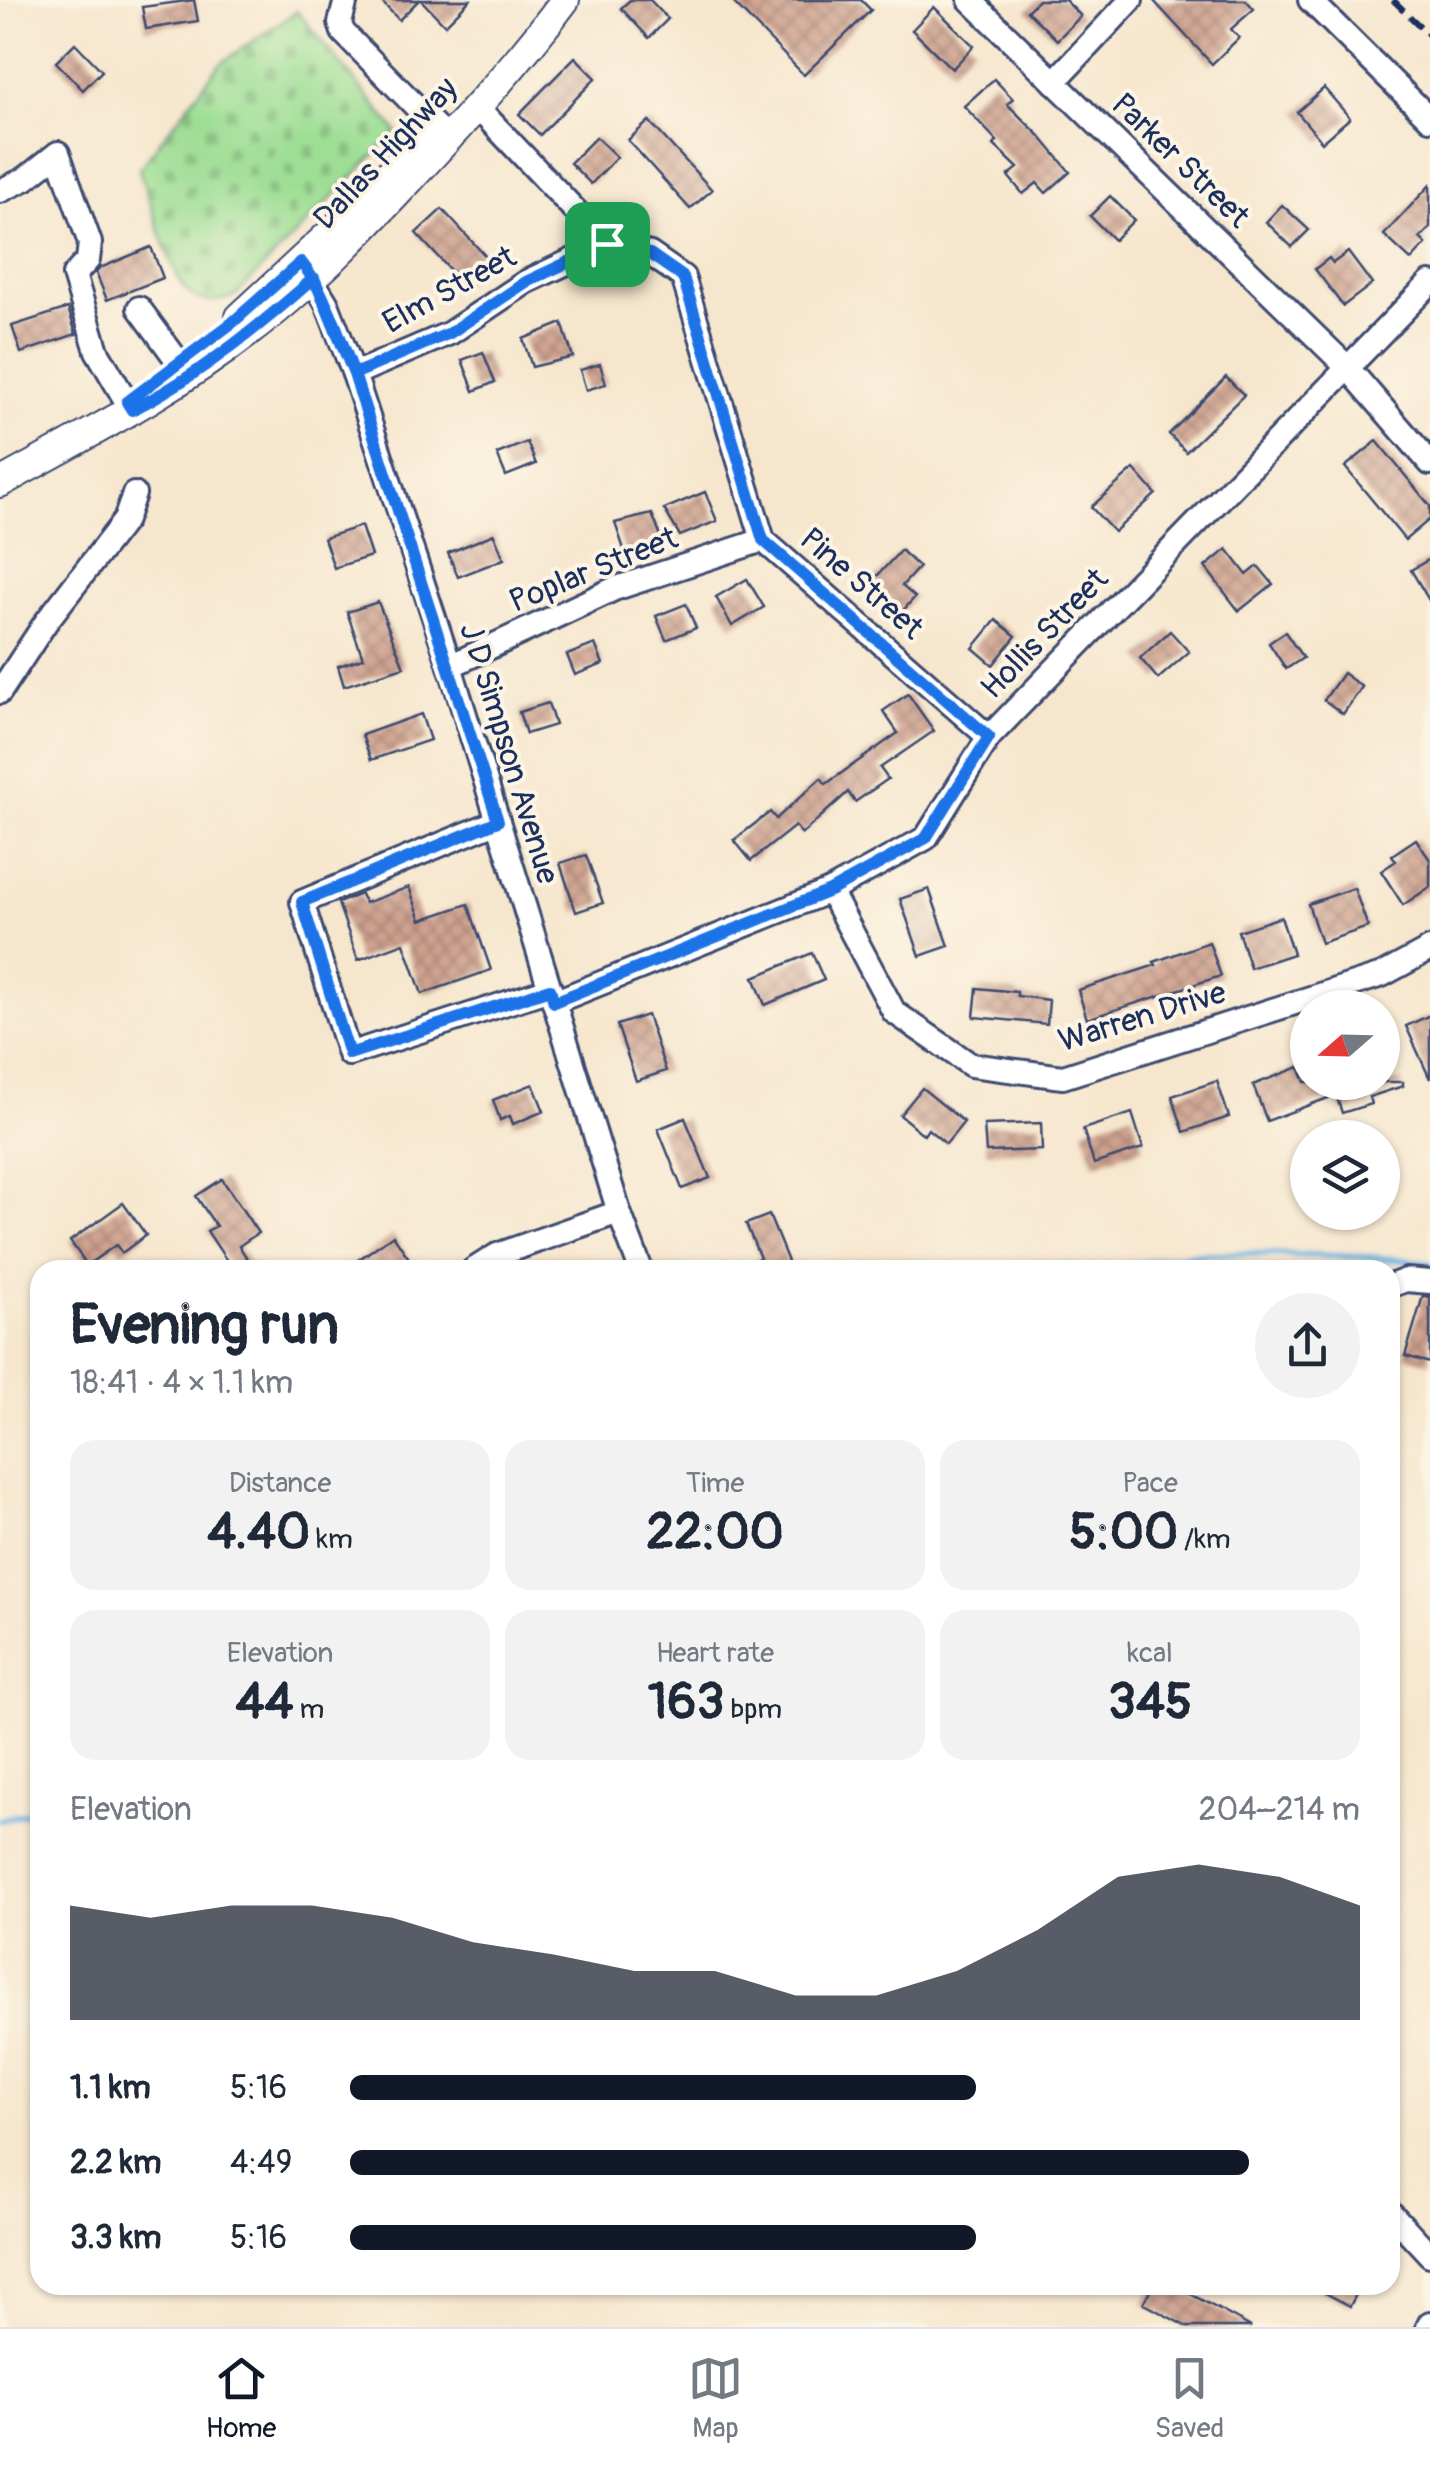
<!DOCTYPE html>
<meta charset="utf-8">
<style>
:root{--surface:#fff;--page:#f2f2f3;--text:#1f2937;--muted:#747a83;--line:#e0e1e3;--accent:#111827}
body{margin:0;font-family:Pangolin,sans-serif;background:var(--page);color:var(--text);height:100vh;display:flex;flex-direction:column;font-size:38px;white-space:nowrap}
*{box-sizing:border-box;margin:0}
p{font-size:32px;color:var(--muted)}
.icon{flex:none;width:55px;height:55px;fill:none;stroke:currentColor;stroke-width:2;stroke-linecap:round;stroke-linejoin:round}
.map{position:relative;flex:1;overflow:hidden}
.drawer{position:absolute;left:30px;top:1260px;width:1370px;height:1035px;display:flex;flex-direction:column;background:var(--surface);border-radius:30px;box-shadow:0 2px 8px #0004}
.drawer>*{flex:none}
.needle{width:65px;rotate:250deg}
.buttons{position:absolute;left:1290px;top:990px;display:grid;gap:20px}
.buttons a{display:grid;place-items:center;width:110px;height:110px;border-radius:50%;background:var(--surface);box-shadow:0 2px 8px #0004;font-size:50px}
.pin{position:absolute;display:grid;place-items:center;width:85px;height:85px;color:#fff;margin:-42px;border-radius:20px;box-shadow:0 5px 15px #0006}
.round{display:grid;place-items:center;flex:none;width:105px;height:105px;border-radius:52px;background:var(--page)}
.summary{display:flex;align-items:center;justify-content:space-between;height:170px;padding:0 40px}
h1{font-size:55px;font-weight:800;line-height:75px}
.figures{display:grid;grid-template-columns:repeat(3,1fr);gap:15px;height:170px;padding:10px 40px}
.figures div{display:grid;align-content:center;border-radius:25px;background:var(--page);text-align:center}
.figures b{font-size:50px;font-weight:800}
.figures small{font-size:28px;font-weight:400}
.figures p{font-size:28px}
.chart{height:280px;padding:20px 40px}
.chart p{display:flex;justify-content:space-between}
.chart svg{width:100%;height:180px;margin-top:10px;fill:var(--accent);opacity:.7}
ul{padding:0 40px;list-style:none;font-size:32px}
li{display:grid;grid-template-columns:160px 120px 1fr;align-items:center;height:75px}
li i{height:25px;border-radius:12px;background:var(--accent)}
.dock{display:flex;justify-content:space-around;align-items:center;height:140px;border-top:2px solid var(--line);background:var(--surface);font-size:28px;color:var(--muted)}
.dock a{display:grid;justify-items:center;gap:5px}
.dock .on{color:var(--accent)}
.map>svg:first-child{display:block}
</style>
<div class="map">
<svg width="1430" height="2327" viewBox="0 0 1430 2327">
<defs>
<pattern id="cemetery-stones" width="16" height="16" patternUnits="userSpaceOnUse" patternTransform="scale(2.5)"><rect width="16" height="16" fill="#9ede94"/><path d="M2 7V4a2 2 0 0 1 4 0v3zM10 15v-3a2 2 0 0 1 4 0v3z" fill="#88bf82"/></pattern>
<pattern id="building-cross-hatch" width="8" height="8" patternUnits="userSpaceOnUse" patternTransform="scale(2.5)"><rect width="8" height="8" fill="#cfa18e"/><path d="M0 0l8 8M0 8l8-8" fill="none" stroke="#a78477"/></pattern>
</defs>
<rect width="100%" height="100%" fill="#fcf5e5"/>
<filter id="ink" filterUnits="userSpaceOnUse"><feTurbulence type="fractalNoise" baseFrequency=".01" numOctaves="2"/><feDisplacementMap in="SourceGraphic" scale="20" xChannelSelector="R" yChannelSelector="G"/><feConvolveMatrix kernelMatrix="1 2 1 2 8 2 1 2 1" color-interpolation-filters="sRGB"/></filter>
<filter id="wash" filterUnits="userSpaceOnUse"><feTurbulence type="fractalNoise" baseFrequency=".0048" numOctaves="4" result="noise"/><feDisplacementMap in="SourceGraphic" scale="40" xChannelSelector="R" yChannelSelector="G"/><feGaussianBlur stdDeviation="2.25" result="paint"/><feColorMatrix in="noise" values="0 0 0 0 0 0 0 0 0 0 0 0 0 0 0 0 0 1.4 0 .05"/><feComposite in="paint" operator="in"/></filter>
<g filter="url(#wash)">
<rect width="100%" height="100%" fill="#f6e6cd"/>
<!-- cemetery -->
<path fill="url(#cemetery-stones)" stroke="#5c8679" stroke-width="2.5" d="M297,11L397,132L235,296C219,302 205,305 190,294C174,284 147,192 139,169L220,64Z"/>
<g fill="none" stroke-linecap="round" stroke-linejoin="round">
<!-- stream -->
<g stroke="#67b2e0" stroke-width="6">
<path d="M1122,1270C1180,1249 1237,1253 1298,1255C1342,1256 1387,1256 1430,1264"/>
<polyline points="0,1820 40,1810"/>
</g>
</g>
<g id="blocks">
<!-- building -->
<g fill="url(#building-cross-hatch)">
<polygon points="194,0 198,21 146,29 142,7"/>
<polygon points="380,0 419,0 399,20"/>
<polygon points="421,0 470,0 445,25"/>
<polygon points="630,0 650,0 668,19 649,38 621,8"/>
<polygon points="731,0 861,0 871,10 804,75"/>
<polygon points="1038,0 1065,0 1081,16 1057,40 1027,11"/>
<polygon points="1153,0 1246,0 1254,9 1231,29 1239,38 1212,64"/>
<polygon points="934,7 974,46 952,69 912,30"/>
<polygon points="75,43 102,71 83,90 56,62"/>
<polygon points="575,57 596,78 540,135 519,114"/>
<polygon points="994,79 1013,99 1007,104 1040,136 1070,172 1046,193 1037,183 1023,194 1008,176 1018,168 994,145 997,141 964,106"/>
<polygon points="1324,88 1350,118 1322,142 1297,112"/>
<polygon points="649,121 712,190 690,209 628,140"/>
<polygon points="596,137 617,157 591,184 570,163"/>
<polygon points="1430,185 1430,228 1420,238 1426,244 1411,260 1384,235"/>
<polygon points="1110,196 1134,220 1114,240 1090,216"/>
<polygon points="1282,205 1309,230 1292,247 1266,222"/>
<polygon points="442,209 489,260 463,284 416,233"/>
<polygon points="151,247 163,278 107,300 96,273 100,268"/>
<polygon points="1348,252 1372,284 1343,306 1315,269 1329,258 1333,263"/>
<polygon points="68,308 76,334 21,353 12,326"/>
<polygon points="562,323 573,357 532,367 523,339"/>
<polygon points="483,352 495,382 474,391 462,360"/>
<polygon points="600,364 606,384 586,390 580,370"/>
<polygon points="1226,377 1244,395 1186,452 1169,434"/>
<polygon points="1377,441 1430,506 1430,519 1405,540 1345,467"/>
<polygon points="527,442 536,464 506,476 497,454"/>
<polygon points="1134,469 1156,494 1114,532 1091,507"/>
<polygon points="705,492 717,521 680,536 664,509"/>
<polygon points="652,514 663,541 626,555 615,523"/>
<polygon points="361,526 371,556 334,568 324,538"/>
<polygon points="494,534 504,559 458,577 448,553"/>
<polygon points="1227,549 1247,575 1258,566 1273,584 1239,611 1205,567"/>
<polygon points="901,550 919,567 902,586 915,597 898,616 867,587"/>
<polygon points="1430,559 1430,602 1411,570"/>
<polygon points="747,579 764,607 732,626 716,597"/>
<polygon points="378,602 404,667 344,686 338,666 363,658 347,612"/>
<polygon points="686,604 696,628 666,640 656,616"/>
<polygon points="996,620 1016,636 993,665 973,648"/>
<polygon points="1170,631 1189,652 1158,679 1140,658"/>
<polygon points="1285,632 1303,658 1286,669 1269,643"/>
<polygon points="595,644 603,664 575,675 567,655"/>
<polygon points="1343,673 1362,687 1343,714 1324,700"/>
<polygon points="908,694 934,731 880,768 888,779 855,802 848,792 802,834 795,826 751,861 734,840 770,812 776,819 821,778 826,784 898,733 883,711"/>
<polygon points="548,703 555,725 526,734 519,712"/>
<polygon points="421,714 430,740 371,760 362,735"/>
<polygon points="1416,839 1430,860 1430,887 1403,905 1381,871 1396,861 1392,855"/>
<polygon points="586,855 603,903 576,912 560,863"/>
<polygon points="409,887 421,920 468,904 491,970 422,994 404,943 358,960 338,903 361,894 365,903"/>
<polygon points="1354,888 1368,927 1321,943 1308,904"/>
<polygon points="929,889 949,946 920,956 900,899"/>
<polygon points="1281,917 1293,954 1250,968 1238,931"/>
<polygon points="1209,942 1221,976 1087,1019 1078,990 1156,965 1154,962"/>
<polygon points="812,953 824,980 765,1005 754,977"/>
<polygon points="977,988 1017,992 1017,996 1049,1000 1047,1024 974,1017"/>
<polygon points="647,1015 666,1071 636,1081 617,1025"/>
<polygon points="1430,1015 1430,1079 1406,1026"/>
<polygon points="1299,1067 1305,1082 1403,1082 1403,1086 1369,1097 1371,1104 1342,1113 1336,1095 1267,1121 1253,1085"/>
<polygon points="1217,1081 1229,1117 1184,1132 1172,1096"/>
<polygon points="533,1084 544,1111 513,1124 510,1116 500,1120 493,1100"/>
<polygon points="922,1088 964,1122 946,1144 928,1129 924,1135 900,1115"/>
<polygon points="1132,1113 1143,1148 1094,1164 1083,1129"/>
<polygon points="685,1118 710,1178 682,1189 658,1129"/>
<polygon points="1041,1123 1042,1150 986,1152 984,1125"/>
<polygon points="222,1179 258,1233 239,1246 255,1270 233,1270 207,1231 216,1226 196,1196"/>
<polygon points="123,1203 146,1235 122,1253 116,1245 87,1265 70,1241"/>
<polygon points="769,1215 789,1264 773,1270 732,1270 760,1258 746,1224"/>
<polygon points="393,1235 410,1260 396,1270 344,1270"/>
<polygon points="1423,1296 1430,1297 1430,1363 1405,1356"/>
<polygon points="1153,2285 1174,2285 1251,2327 1187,2327 1143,2303"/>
<polygon points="1310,2285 1361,2285 1350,2306"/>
</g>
</g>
</g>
<g filter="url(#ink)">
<use href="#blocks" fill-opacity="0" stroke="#3c4a6f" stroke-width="2.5"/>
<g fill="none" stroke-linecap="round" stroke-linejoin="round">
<!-- minor casing -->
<g stroke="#3c4a6f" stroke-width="28">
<g id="minor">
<polyline points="346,0 340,23 343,32 435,126"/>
<polyline points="970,0 1347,367 1430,463"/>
<polyline points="1310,0 1430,119"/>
<polyline points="1054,82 1131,0"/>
<polyline points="477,107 607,244"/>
<polyline points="0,191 25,179 58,153 90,243 88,260 74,275 97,351 132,411"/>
<polyline points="303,265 327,304 354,374 450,666 619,1212 641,1270"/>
<polyline points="139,308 180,364"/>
<polyline points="354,374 450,333 526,282 607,244 650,254 683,277 763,540 989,737"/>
<polyline points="450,666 614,589 763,540"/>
<polyline points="0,692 46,622 125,520 134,494"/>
<polyline points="498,821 302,902 349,1054 550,989"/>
<polyline points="830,891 894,1012 971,1065 1063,1077 1382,975 1430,949"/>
<polyline points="554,1002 830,891 926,838 989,737 1430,283"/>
<polyline points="473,1270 497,1255 619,1212"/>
<polyline points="1390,1286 1406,1280 1430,1282"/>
<polyline points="1390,2212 1430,2255"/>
<polyline points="1428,2327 1430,2323"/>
</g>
</g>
<!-- major casing -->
<g stroke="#3c4a6f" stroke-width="32">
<g id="major">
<polyline points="240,317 336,228 424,138"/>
<path d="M0,483C84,436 170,393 246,334C309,287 363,230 417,172C468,117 520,61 565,0"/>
</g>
</g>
<!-- minor -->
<use href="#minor" stroke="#fff" stroke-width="22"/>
<!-- major -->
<use href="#major" stroke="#fff" stroke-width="28"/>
<!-- rail -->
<polyline stroke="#1b2f5e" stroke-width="6" stroke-dasharray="15 8" stroke-linecap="butt" points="1393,0 1430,36"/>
</g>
</g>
<g fill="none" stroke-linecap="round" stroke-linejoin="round" filter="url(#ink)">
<!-- route casing -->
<g stroke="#fff" stroke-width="20">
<path id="route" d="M607,244L526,282L450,333L354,374C339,335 327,295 301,262L232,323L127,402L132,410C197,377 259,327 314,278L354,374L498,821L302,902L349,1054L550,989L554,1002L830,891L926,838L989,737L763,540L683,277L650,254L607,244"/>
</g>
<!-- route -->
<use href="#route" stroke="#1a73e8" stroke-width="12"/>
</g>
<g text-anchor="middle" stroke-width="8" stroke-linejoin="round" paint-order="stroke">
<!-- street labels -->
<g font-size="32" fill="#1b2f5e" stroke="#fcf5e5">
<text transform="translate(385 153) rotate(-47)" y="11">Dallas Highway</text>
<text transform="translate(1181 160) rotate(44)" y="11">Parker Street</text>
<text transform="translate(449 289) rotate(-29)" y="11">Elm Street</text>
<text transform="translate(593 569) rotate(-22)" y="11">Poplar Street</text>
<text transform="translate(862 583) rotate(41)" y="11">Pine Street</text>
<text transform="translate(1044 633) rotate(-46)" y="11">Hollis Street</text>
<text transform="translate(510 753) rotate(73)" y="11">J D Simpson Avenue</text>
<text transform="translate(1142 1016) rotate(-17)" y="11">Warren Drive</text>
</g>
</g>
</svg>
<div class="buttons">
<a><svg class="needle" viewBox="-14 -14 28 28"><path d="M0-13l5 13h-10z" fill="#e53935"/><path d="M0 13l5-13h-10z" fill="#747a83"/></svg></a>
<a><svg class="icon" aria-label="layers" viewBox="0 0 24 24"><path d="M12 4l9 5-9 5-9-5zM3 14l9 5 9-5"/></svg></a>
</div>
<div class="pin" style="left:607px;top:244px;background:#1e9e55"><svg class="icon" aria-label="arrive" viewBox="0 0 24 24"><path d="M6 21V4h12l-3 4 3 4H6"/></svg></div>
<section class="drawer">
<div class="summary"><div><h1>Evening run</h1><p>18:41 · 4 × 1.1 km</p></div><a class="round"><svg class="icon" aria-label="share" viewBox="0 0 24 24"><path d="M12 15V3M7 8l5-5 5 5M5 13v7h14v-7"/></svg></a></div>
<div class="figures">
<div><p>Distance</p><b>4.40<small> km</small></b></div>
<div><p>Time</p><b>22:00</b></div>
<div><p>Pace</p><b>5:00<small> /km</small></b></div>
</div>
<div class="figures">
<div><p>Elevation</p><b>44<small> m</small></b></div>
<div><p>Heart rate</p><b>163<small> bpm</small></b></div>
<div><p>kcal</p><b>345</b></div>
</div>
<div class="chart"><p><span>Elevation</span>204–214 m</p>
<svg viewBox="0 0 160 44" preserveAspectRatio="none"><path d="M0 44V16L10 19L20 16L30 16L40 19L50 25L60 28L70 32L80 32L90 38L100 38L110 32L120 22L130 9L140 6L150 9L160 16V44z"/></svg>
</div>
<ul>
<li><b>1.1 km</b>5:16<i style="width:62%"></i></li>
<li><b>2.2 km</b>4:49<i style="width:89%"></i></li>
<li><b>3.3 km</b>5:16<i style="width:62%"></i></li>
</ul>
</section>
</div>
<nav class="dock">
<a class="on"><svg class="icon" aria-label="home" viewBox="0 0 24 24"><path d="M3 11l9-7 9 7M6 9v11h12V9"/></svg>Home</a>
<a><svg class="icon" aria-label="map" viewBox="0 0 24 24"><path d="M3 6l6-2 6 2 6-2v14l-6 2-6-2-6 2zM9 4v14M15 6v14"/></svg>Map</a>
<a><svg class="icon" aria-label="saved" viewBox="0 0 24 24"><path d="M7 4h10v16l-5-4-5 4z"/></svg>Saved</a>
</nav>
